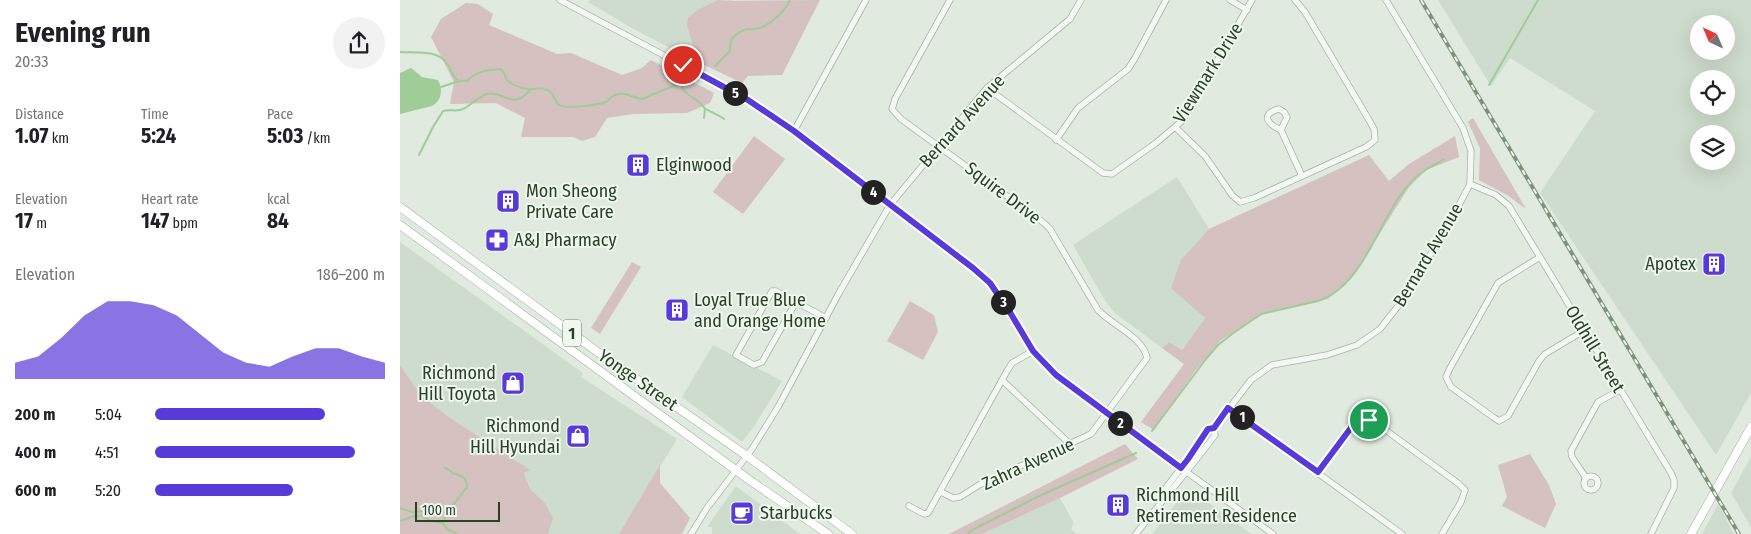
<!DOCTYPE html>
<meta charset="utf-8">
<style>
:root{--surface:#fff;--page:#f2f2f2;--text:#202124;--muted:#757577;--accent:#573bd8}
body{margin:0;font-family:"Fira Sans Condensed",sans-serif;background:var(--page);color:var(--text);height:100vh;display:flex;flex-direction:column;font-size:19px;white-space:nowrap}
*{box-sizing:border-box;margin:0}
p{font-size:16px;color:var(--muted)}
.icon{flex:none;width:28px;height:28px;fill:none;stroke:currentColor;stroke-width:2;stroke-linecap:round;stroke-linejoin:round}
.map{position:relative;flex:1;overflow:hidden}
.panel{display:flex;flex-direction:column;background:var(--surface);width:400px}
.panel>*{flex:none}
.needle{width:32px;rotate:316deg}
.tools{position:absolute;left:1290px;top:15px;display:grid;gap:10px}
.tools a{display:grid;place-items:center;width:45px;height:45px;border-radius:50%;background:var(--surface);box-shadow:0 5px 20px #0002;font-size:25px}
.scale{position:absolute;left:15px;bottom:12px;width:85px;box-sizing:border-box;padding-left:5px;border:2px solid #284227;border-top:0;font-size:14px;line-height:18px;white-space:nowrap;color:#284227;-webkit-text-stroke:4px #f0f7ef;paint-order:stroke}
.pin{position:absolute;display:grid;place-items:center;width:42px;height:42px;color:#fff;margin:-21px;border:2px solid #fff;border-radius:50%;box-shadow:0 1px 5px #0007}
.km{position:absolute;width:25px;height:25px;margin:-12px;border-radius:50%;background:#222;color:#fff;font-size:14px;line-height:25px;text-align:center}
.round{display:grid;place-items:center;flex:none;width:52px;height:52px;border-radius:26px;background:var(--page)}
.overview{display:flex;align-items:center;justify-content:space-between;height:85px;padding:0 15px}
h1{font-size:28px;font-weight:700;line-height:38px}
.stats{display:grid;grid-template-columns:repeat(3,1fr);gap:8px;height:85px;padding:5px 15px}
.stats div{display:grid;align-content:center}
.stats b{font-size:21px;font-weight:700}
.stats small{font-size:14px;font-weight:400}
.stats p{font-size:14px}
.chart{height:140px;padding:10px 15px}
.chart p{display:flex;justify-content:space-between}
.chart svg{width:100%;height:90px;margin-top:5px;fill:var(--accent);opacity:.7}
ul{padding:0 15px;list-style:none;font-size:16px}
li{display:grid;grid-template-columns:80px 60px 1fr;align-items:center;height:38px}
li i{height:12px;border-radius:6px;background:var(--accent)}
main{display:flex;flex:1;min-height:0}
.map>svg:first-child{display:block}
</style>
<main>
<section class="panel">
<div class="overview"><div><h1>Evening run</h1><p>20:33</p></div><a class="round"><svg class="icon" aria-label="share" viewBox="0 0 24 24"><path d="M12 15V3M7 8l5-5 5 5M5 13v7h14v-7"/></svg></a></div>
<div class="stats">
<div><p>Distance</p><b>1.07<small> km</small></b></div>
<div><p>Time</p><b>5:24</b></div>
<div><p>Pace</p><b>5:03<small> /km</small></b></div>
</div>
<div class="stats">
<div><p>Elevation</p><b>17<small> m</small></b></div>
<div><p>Heart rate</p><b>147<small> bpm</small></b></div>
<div><p>kcal</p><b>84</b></div>
</div>
<div class="chart"><p><span>Elevation</span>186–200 m</p>
<svg viewBox="0 0 160 44" preserveAspectRatio="none"><path d="M0 44V36L10 33L20 24L30 13L40 6L50 6L60 8L70 13L80 22L90 31L100 36L110 38L120 33L130 29L140 29L150 33L160 36V44z"/></svg>
</div>
<ul>
<li><b>200 m</b>5:04<i style="width:74%"></i></li>
<li><b>400 m</b>4:51<i style="width:87%"></i></li>
<li><b>600 m</b>5:20<i style="width:60%"></i></li>
</ul>
</section>
<div class="map">
<svg width="1351" height="534" viewBox="0 0 1351 534">
<rect width="100%" height="100%" fill="#e0eadf"/>
<!-- built -->
<g fill="#cedccd" fill-rule="evenodd">
<polygon points="190,0 334,0 287,26 294,45 292,56 294,61 230,27 188,2"/>
<path d="M1038,0H1351V393L1316,455L1140,193L1195,111L1110,58L1091,86ZM1299,24H1326V51H1299ZM1299,79H1326V106H1299ZM1299,134H1326V161H1299Z"/>
<polygon points="777,177 809,229 781,260 805,318 782,350 769,342 762,348 715,313 706,302 673,245"/>
<polygon points="0,242 183,373 181,377 277,439 219,534 148,534 149,531 145,503 130,489 124,473 130,470 47,416 20,394 0,365"/>
<polygon points="313,345 382,381 353,428 342,442 282,397"/>
<polygon points="1351,457 1351,527 1331,493"/>
<polygon points="336,486 400,534 312,534 312,527 307,527"/>
<polygon points="788,488 851,534 752,534"/>
<polygon points="660,498 674,523 671,529 677,534 582,534"/>
<polygon points="1318,504 1334,534 1302,534"/>
</g>
<!-- green -->
<g fill="#d4c1c0">
<polygon points="318,0 326,1 420,0 382,75 348,76 342,83 292,59 294,48 287,26 288,18 296,11"/>
<polygon points="66,3 78,4 93,14 89,25 157,54 171,53 222,75 242,68 251,60 314,93 310,103 287,113 233,114 207,118 195,137 182,141 173,137 121,137 125,118 96,103 50,104 54,82 31,37 41,19"/>
<polygon points="1073,118 1126,209 1107,195 1079,180 1080,148 1068,122"/>
<polygon points="354,136 385,159 343,214 313,192"/>
<polygon points="1055,136 1059,157 1026,170 1009,187 953,276 928,299 867,312 821,340 795,371 754,430 741,422 784,364 762,348 769,342 782,350 805,318 771,288 781,260 809,229 969,155 989,181 1009,164"/>
<polygon points="232,262 241,267 200,334 191,328"/>
<polygon points="510,301 534,315 538,332 523,360 487,341"/>
<polygon points="0,365 20,394 47,416 130,470 124,473 130,489 145,503 153,518 148,534 0,534"/>
<polygon points="725,444 738,459 660,498 582,534 549,534"/>
<polygon points="1130,454 1149,485 1156,504 1145,528 1102,506 1107,497 1098,465"/>
<polygon points="260,465 260,483 290,518 282,534 219,534"/>
</g>
<!-- water -->
<path fill="#a0cc98" d="M11,68L22,77L38,80C43,89 42,101 32,106L0,114V73Z"/>
<g fill="none" stroke-linecap="round" stroke-linejoin="round">
<!-- stream -->
<g stroke="#a0cc98" stroke-width="2">
<path d="M0,52C16,53 39,49 48,65C52,71 52,77 59,81"/>
<path d="M315,66L330,51C329,39 335,33 347,29C350,29 352,30 355,29C367,28 386,11 390,0"/>
<path d="M281,83C284,96 292,95 300,103C301,104 305,109 306,109C312,113 318,114 324,119"/>
<polyline points="1089,85 1138,0"/>
<path d="M41,87L59,81H67C77,71 87,70 101,69C106,73 104,78 109,82C115,86 125,90 132,89C137,89 141,87 147,90C154,93 154,100 159,105C165,109 199,105 206,102C209,100 211,96 215,95C226,91 232,98 242,99L285,81"/>
<polyline points="304,118 305,109"/>
<path d="M19,155L33,127L43,111C50,109 57,112 63,109C71,105 78,97 87,94C102,90 113,111 130,90"/>
<path d="M752,431L806,359L818,345L832,334L861,314L918,301C962,286 976,228 1002,193C1008,185 1016,176 1024,171C1030,166 1038,164 1044,159"/>
<polyline points="0,508 12,512 25,511 31,515 46,512 47,513"/>
<polyline points="0,521 15,516 22,516 31,521 43,523 47,529 57,534"/>
<path d="M43,523L47,513L67,487C66,475 62,477 53,473C50,471 48,469 45,468"/>
<polyline points="568,534 572,530 637,497 736,453"/>
</g>
<!-- minor casing -->
<g stroke="#a5b4a4" stroke-width="7">
<g id="minor">
<polyline points="160,0 348,100 394,131 573,268 590,283 611,314 633,351 655,375 735,435 873,534"/>
<polyline points="830,0 847,10"/>
<polyline points="587,88 703,173 712,174 756,143 783,120 852,0"/>
<polyline points="776,128 805,156 832,195 840,202 854,198 966,147 975,140 974,129 969,120 905,12 895,0"/>
<path d="M881,130L887,117L884,112L879,109C860,114 867,124 881,130L902,176"/>
<polyline points="394,131 466,0"/>
<polyline points="656,140 678,108 728,69 735,58 766,0"/>
<polyline points="1070,184 1096,195 1109,206 1271,473 1274,480 1274,488 1251,534"/>
<polyline points="1140,257 1098,283 1050,368 1046,377 1051,387 1093,417 1099,421 1108,416 1139,361 1145,354 1185,330"/>
<polyline points="396,302 362,362 354,365 336,355 372,291 376,291 426,318"/>
<polyline points="603,381 670,444"/>
<polyline points="828,408 1002,534"/>
<polyline points="918,472 957,422 963,419 976,423 1059,484 1065,490 1061,502 1042,534"/>
<circle cx="1191" cy="483" r="7"/>
<polyline points="1186,478 1172,457 1171,451 1198,402 1220,390"/>
<path d="M541,492L553,498L560,497L579,485L691,434L747,358C743,337 713,326 698,310L650,229L644,223L501,119L492,109L495,99L550,0"/>
<polyline points="762,501 762,493 788,459 808,429 814,428 851,380 872,365 927,355 957,345 980,329 1002,301 1048,226 1070,184 1071,151 1063,128 986,0"/>
<polyline points="509,506 524,514 528,513 607,371 612,363 633,351"/>
<polyline points="291,534 307,508 352,449 378,407 439,293 490,205 587,88 670,19 681,0"/>
<path d="M736,534C762,500 790,469 815,435L814,428"/>
</g>
</g>
<!-- major casing -->
<g stroke="#a0b69e" stroke-width="9">
<g id="major">
<polyline points="0,207 199,353 347,456 452,534"/>
<polyline points="0,225 348,479 428,534"/>
<polyline points="1291,534 1351,427"/>
</g>
</g>
<!-- minor -->
<use href="#minor" stroke="#f3f8f2" stroke-width="5.5"/>
<!-- major -->
<use href="#major" stroke="#fff" stroke-width="8"/>
<!-- rail casing -->
<g stroke="#799478" stroke-width="4">
<polyline id="rail" points="1021,0 1339,534"/>
</g>
<!-- rail -->
<use href="#rail" stroke="#f0f7ef" stroke-width="2" stroke-dasharray="5.5" stroke-linecap="butt"/>
</g>
<g fill="none" stroke-linecap="round" stroke-linejoin="round">
<!-- route casing -->
<g stroke="#fff" stroke-width="10">
<polyline id="route" points="283,65 348,100 394,131 573,268 590,283 611,314 633,351 656,375 781,468 788,459 808,429 814,428 828,408 918,472 953,425 963,419 969,420"/>
</g>
<!-- route -->
<use href="#route" stroke="#573bd8" stroke-width="6"/>
</g>
<!-- icons -->
<defs>
<g id="building-square" transform="scale(1.25)"><rect x="-9" y="-9" width="18" height="18" rx="4" fill="#573bd8" stroke="#f0f7ef"/><path d="M-4-6H4V6H1V3H-1V6H-4ZM-2.5-4.3h1.7v1.8h-1.7ZM.8-4.3h1.7v1.8H.8ZM-2.5-1h1.7V.8h-1.7ZM.8-1h1.7V.8H.8Z" fill="#fff"/></g>
<g id="pharmacy-square" transform="scale(1.25)"><rect x="-9" y="-9" width="18" height="18" rx="4" fill="#573bd8" stroke="#f0f7ef"/><path d="M-2-6h4v4h4v4h-4v4h-4v-4h-4v-4h4Z" fill="#fff"/></g>
<g id="shop-square" transform="scale(1.25)"><rect x="-9" y="-9" width="18" height="18" rx="4" fill="#573bd8" stroke="#f0f7ef"/><path d="M-5-2.5h2.3a2.7 3.5 0 0 1 5.4 0H5L5.5 6h-11ZM-1.5-2.5h3a1.5 2.3 0 0 0-3 0Z" fill="#fff"/></g>
<g id="cafe-square" transform="scale(1.25)"><rect x="-9" y="-9" width="18" height="18" rx="4" fill="#573bd8" stroke="#f0f7ef"/><path d="M-5.5-4.5H6V0H3Q3 3.5 0 3.5H-2.5Q-5.5 3.5-5.5 0ZM3-3.2v2h1.7v-2ZM-6 4.5H4V6H-6Z" fill="#fff"/></g>
</defs>
<g fill-rule="evenodd">
<use href="#building-square" x="238" y="165"/>
<use href="#building-square" x="108" y="201"/>
<use href="#pharmacy-square" x="97" y="240"/>
<use href="#building-square" x="1314" y="264"/>
<use href="#building-square" x="277" y="310"/>
<use href="#shop-square" x="113" y="383"/>
<use href="#shop-square" x="178" y="436"/>
<use href="#building-square" x="718" y="505"/>
<use href="#cafe-square" x="342" y="513"/>
</g>
<g text-anchor="middle" stroke-width="4" stroke-linejoin="round" paint-order="stroke">
<!-- shield labels -->
<rect fill="#f0f7ef" stroke="#647863" stroke-width="1" x="163" y="319.5" width="18" height="27" rx="4"/>
<g font-size="16" font-weight="bold" fill="#284227">
<text x="172" y="339">1</text>
</g>
<!-- street labels -->
<g font-size="18" fill="#284227" stroke="#f0f7ef">
<text transform="translate(808 73) rotate(-58)" y="6">Viewmark Drive</text>
<text transform="translate(562 121) rotate(-48)" y="6">Bernard Avenue</text>
<text transform="translate(603 193) rotate(37)" y="6">Squire Drive</text>
<text transform="translate(1028 255) rotate(-59)" y="6">Bernard Avenue</text>
<text transform="translate(1195 349) rotate(59)" y="6">Oldhill Street</text>
<text transform="translate(238 380) rotate(35)" y="6">Yonge Street</text>
<text transform="translate(628 464) rotate(-25)" y="6">Zahra Avenue</text>
</g>
<!-- poi labels -->
<g font-size="18" fill="#284227" stroke="#f0f7ef" text-anchor="start">
<text x="256" y="171">Elginwood</text>
<text x="126" y="197">Mon Sheong<tspan x="126" dy="21">Private Care</tspan></text>
<text x="114" y="246">A&amp;J Pharmacy</text>
<text x="1296" y="270" text-anchor="end">Apotex</text>
<text x="294" y="306">Loyal True Blue<tspan x="294" dy="21">and Orange Home</tspan></text>
<text x="96" y="379" text-anchor="end">Richmond<tspan x="96" dy="21">Hill Toyota</tspan></text>
<text x="160" y="432" text-anchor="end">Richmond<tspan x="160" dy="21">Hill Hyundai</tspan></text>
<text x="736" y="501">Richmond Hill<tspan x="736" dy="21">Retirement Residence</tspan></text>
<text x="360" y="519">Starbucks</text>
</g>
</g>
</svg>
<div class="tools">
<a><svg class="needle" viewBox="-14 -14 28 28"><path d="M0-13l5 13h-10z" fill="#e53935"/><path d="M0 13l5-13h-10z" fill="#757577"/></svg></a>
<a><svg class="icon" aria-label="locate" viewBox="0 0 24 24"><circle cx="12" cy="12" r="6"/><path d="M12 2v4M12 18v4M2 12h4M18 12h4"/></svg></a>
<a><svg class="icon" aria-label="layers" viewBox="0 0 24 24"><path d="M12 4l9 5-9 5-9-5zM3 14l9 5 9-5"/></svg></a>
</div>
<div class="scale">100 m</div>
<div class="pin" style="left:969px;top:420px;background:#1e9e55"><svg class="icon" aria-label="arrive" viewBox="0 0 24 24"><path d="M6 21V4h12l-3 4 3 4H6"/></svg></div>
<div class="pin" style="left:283px;top:65px;background:#d93025"><svg class="icon" aria-label="check" viewBox="0 0 24 24"><path d="M5 12l5 5 9-10"/></svg></div>
<b class="km" style="left:842px;top:417px">1</b>
<b class="km" style="left:720px;top:423px">2</b>
<b class="km" style="left:603px;top:302px">3</b>
<b class="km" style="left:473px;top:192px">4</b>
<b class="km" style="left:335px;top:93px">5</b>
</div>
</main>
